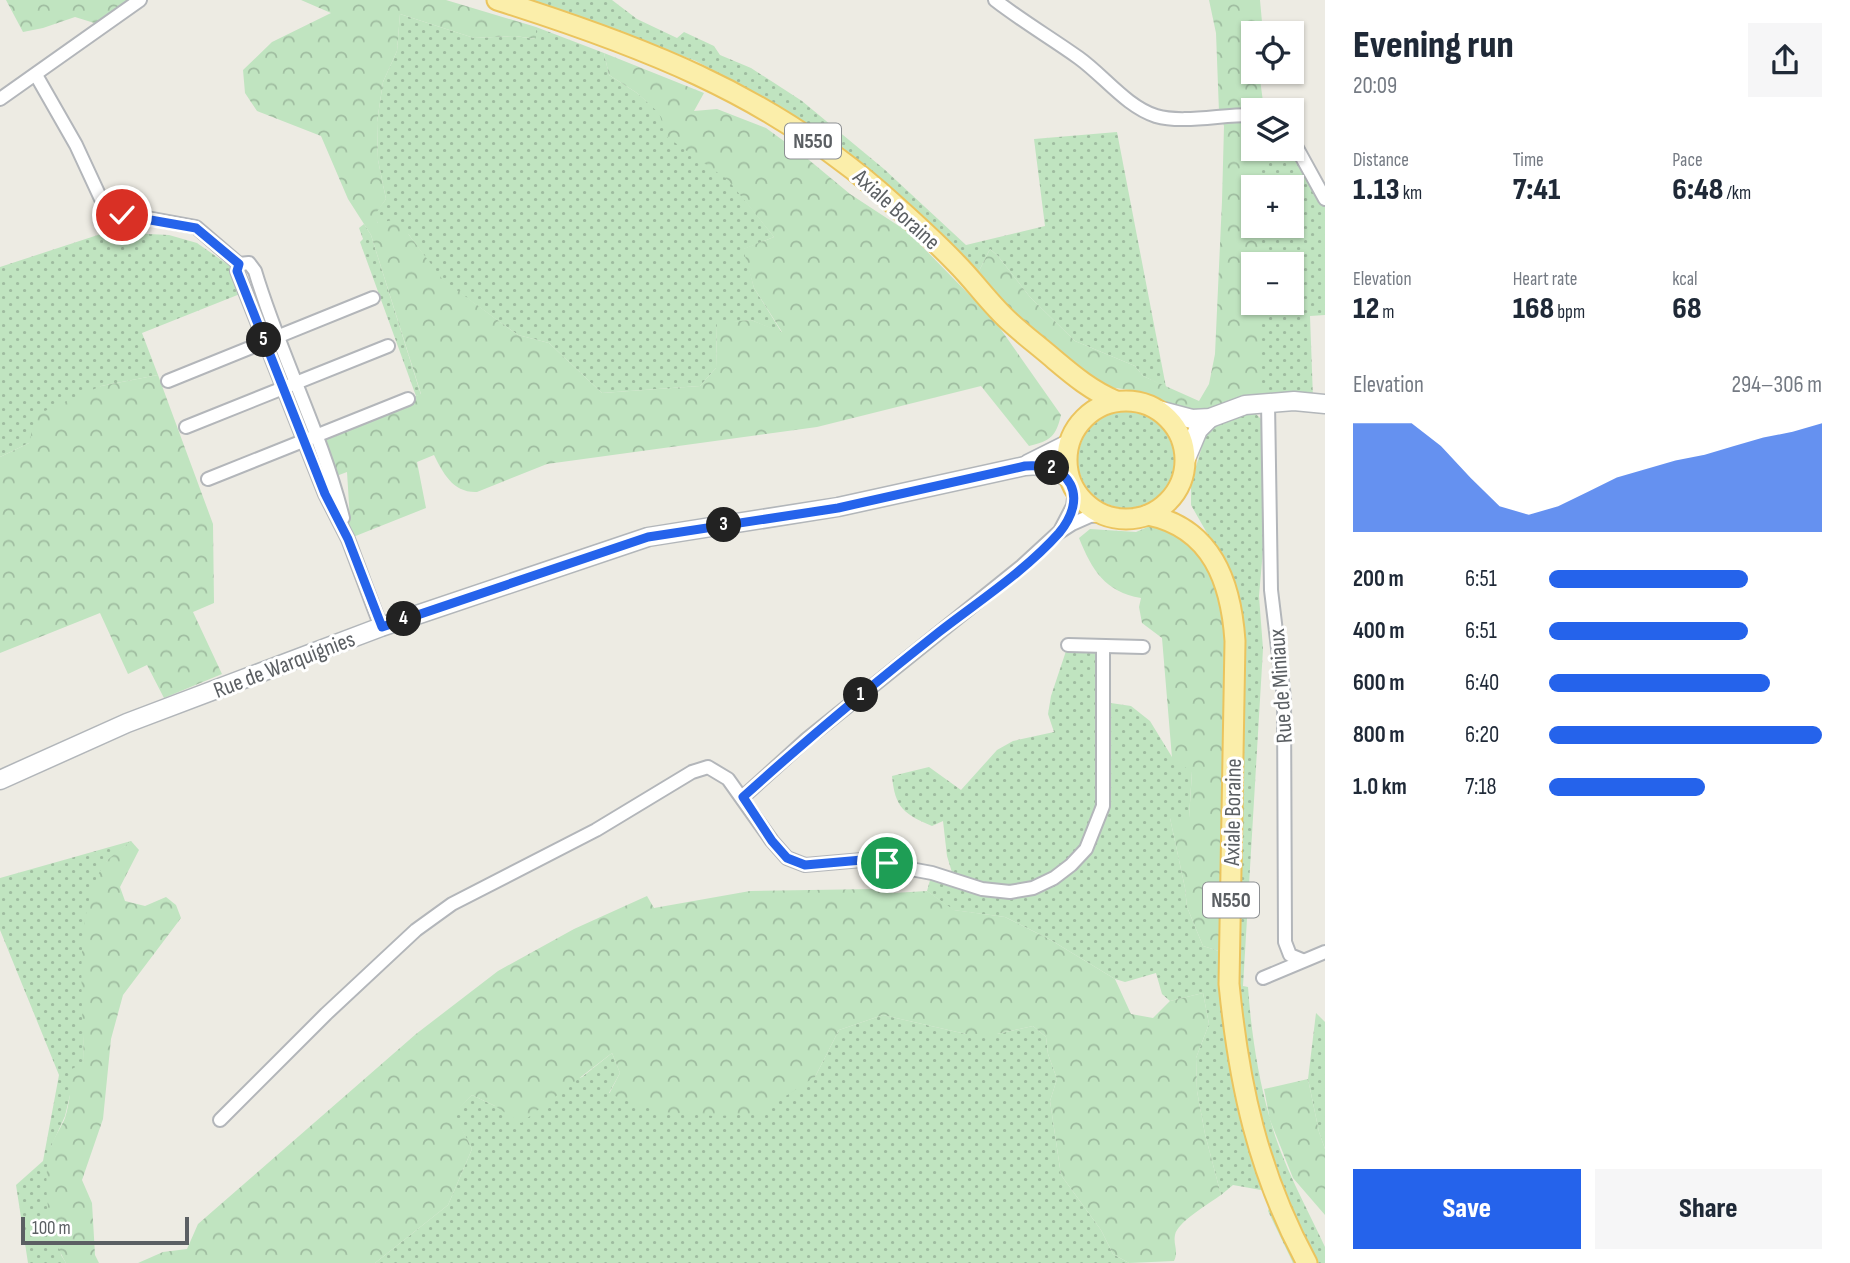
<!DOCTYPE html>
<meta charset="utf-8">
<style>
:root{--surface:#fff;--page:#f6f6f7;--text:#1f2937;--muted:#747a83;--accent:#2563eb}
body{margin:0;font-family:"Sofia Sans Condensed",sans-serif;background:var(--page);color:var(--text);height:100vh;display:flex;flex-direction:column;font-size:26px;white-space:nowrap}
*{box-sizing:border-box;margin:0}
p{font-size:23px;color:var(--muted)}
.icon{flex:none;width:38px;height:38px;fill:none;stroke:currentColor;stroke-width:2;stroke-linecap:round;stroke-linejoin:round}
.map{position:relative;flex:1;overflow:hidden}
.drawer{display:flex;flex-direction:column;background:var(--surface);width:525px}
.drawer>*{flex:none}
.controls{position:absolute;left:1241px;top:21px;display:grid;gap:14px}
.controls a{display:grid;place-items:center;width:63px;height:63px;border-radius:0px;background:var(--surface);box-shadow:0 2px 5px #0004;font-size:35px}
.scale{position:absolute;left:21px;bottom:18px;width:168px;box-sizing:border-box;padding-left:7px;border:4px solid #5b5f63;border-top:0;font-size:19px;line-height:24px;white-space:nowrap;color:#5b5f63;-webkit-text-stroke:5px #fff;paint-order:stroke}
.pin{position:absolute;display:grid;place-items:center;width:60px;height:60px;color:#fff;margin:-30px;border:4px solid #fff;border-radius:50%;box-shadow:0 2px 7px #0007}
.km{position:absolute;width:35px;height:35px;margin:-18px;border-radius:50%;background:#222;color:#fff;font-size:19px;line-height:35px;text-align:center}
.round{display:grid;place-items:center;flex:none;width:74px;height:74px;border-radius:0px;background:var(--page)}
.headline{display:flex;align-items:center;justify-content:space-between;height:119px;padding:0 28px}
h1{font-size:38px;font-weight:800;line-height:52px}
.metrics{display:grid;grid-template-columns:repeat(3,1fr);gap:10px;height:119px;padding:7px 28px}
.metrics div{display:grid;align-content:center}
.metrics b{font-size:30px;font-weight:800}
.metrics small{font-size:19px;font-weight:400}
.metrics p{font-size:19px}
.chart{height:196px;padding:14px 28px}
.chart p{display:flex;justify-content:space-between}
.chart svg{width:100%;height:126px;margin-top:7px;fill:var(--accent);opacity:.7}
.cta{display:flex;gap:14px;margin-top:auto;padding:14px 28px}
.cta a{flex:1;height:80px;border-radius:0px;background:var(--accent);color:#fff;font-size:28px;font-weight:800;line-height:80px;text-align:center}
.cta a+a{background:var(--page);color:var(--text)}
ul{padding:0 28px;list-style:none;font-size:23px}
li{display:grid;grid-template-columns:112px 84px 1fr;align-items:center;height:52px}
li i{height:18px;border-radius:9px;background:var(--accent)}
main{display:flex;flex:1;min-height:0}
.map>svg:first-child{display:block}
</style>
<main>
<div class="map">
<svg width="1325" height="1263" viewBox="0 0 1325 1263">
<defs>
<pattern id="grass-dots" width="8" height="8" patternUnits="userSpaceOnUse" patternTransform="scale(1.75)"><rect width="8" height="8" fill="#c0e4c0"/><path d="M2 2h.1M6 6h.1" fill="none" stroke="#9fbca0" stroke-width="1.8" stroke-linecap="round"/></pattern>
<pattern id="forest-crowns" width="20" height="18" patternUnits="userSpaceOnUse" patternTransform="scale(1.75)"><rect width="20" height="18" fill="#c0e4c0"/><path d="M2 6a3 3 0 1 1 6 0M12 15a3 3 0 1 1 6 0" fill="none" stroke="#9fbca0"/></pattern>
</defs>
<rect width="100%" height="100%" fill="#edebe3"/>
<!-- grass -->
<g fill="url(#grass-dots)">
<polygon points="526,0 612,0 637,19 677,38 684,32 714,46 720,55 751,68 802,101 884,169 966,245 1045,226 1034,139 1117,132 1166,387 1143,376 1135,366 1075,341 1030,297 998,256 990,249 977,275 870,174 776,105 696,61 575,15"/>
<polygon points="400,14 474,38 515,36 535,39 536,27 604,53 609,75 637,93 660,113 705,140 729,180 774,237 744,249 754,288 782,333 751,320 717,324 716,368 700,386 602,393 549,343 518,335 442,280 409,235 378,223 373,216 386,199 378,160 377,122 383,82 397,51"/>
<polygon points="1292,131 1325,189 1325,315 1310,316 1313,398 1260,394 1260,303 1292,303 1292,264 1260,264 1260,226 1292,226 1292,187 1260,187 1260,149 1292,149"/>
<polygon points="364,224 371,235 421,395 416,396 360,242 363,239 359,228"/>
<polygon points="107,232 169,235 197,243 237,271 245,292 142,333 158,375 101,386 29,443 0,457 0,267"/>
<path d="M1252,410L1263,421V550L1259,596L1263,649L1243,986L1248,987C1251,1031 1258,1077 1270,1119C1282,1164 1306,1206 1325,1247V1263H1293L1268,1211L1275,1195L1261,1190L1233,1185L1221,1195L1205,1134L1197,1091L1196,1058L1209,1024L1203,993L1170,1001L1162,994L1156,973L1125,982L1115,979L1049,939L1005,917L953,910L927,891L932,873L954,879L947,856L943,821L932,826C904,814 895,808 892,776L929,767L961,790L997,750L1013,741L1054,732L1048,714L1051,696L1068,645L1103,646L1104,702L1131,706L1150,721L1172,757L1192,771L1189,818H1170L1185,888L1187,907L1203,946L1219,951L1221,986L1242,764L1244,629L1236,584L1191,505V483L1204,440L1216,420Z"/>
<circle cx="1126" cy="460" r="48"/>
<polygon points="131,841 107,861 87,913 82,956 84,1062 70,1095 65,1116 51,1147 61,1255 66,1263 28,1263 16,1185 43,1161 59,1075 0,930 0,878"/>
<polygon points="1316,1013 1325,1022 1325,1149 1319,1132 1308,1079"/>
<polygon points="883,1015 966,1034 997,1034 1033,1026 1046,1037 1048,1054 1057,1079 1050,1101 1061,1175 1101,1230 1113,1254 1129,1263 375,1263 448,1205 472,1149 453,1113 472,1095 495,1106 582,1077 612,1053 620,1073 609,1093 815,1077 839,1030"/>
</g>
<!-- forest -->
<g fill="url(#forest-crowns)">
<polygon points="6,0 140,0 104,26 75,17 43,28 23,32"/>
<path d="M301,0H446L536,27V39L515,36L474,38L400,14L397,51L383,82L377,122L378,160L386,199L374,216L378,223L393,220L409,235L443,280L518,335L549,343L602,393L700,386L716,368L717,323L751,320L782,332L754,288L743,249L774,237L728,180L667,137L659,113L637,93L609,75L604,53L704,93L694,111L717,109L766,128L803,155L850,194L908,232L995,321L1061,415C1056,436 1051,441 1029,446L981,386L817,427L547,464L477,492C453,493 443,473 434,455L417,462L426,508L348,539L345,525L350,520L347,472L331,478L315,436L421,394L371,235L348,199L321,136L257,111L245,93L243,70L272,42L331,13Z"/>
<polygon points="1209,0 1260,0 1263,33 1253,33 1253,72 1259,72 1264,109 1253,110 1253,149 1260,149 1260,187 1253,187 1253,226 1260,226 1260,264 1253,264 1253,303 1260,303 1260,394 1212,411 1174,410 1130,390 1108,387 1086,377 1003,307 977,275 990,249 998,256 1030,297 1075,341 1135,366 1143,376 1199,401 1209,384 1215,354 1222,201 1224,126 1219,112 1216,33"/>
<polygon points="158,375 213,524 214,603 193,612 222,674 164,698 147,665 128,674 100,613 0,653 0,457 29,443 36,415 101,386"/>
<path d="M1157,523C1204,549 1218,583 1229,633L1219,951L1203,946L1187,907L1185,888L1170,818H1189L1192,772L1172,758L1162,638L1142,623L1139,607L1141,598C1105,592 1092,570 1079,538L1090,529L1136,532Z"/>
<path d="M131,841L139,850L120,887L125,901L145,906L166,897L176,905L181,918L123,995L111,1039L103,1119L82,1180L92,1203L95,1255L99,1263H66C48,1233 41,1181 51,1147C54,1137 61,1128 65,1118C70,1102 71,1085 72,1069L84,1062C83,1008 72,906 106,862C113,854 124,847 131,841Z"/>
<path d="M874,889L893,893L927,891L954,910L1005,917L1049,939L1115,979L1131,1014L1153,1018L1170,1001L1203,993L1209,1024L1196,1058L1197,1091L1205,1134L1221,1195C1210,1203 1177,1222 1175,1235C1173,1245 1179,1251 1174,1261L1129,1263L1113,1254L1101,1230L1061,1175L1050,1101L1057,1079L1048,1054L1046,1037L1033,1026L997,1034H966L883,1015L839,1030L815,1077L758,1114L714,1116L662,1112L609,1094L620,1073L612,1053L521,1123L495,1106L472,1095L454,1113L472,1149L448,1205L375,1263H138L163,1252L187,1249L198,1224L416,1034L498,971L574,929L647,896L654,908L750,891Z"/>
<polygon points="1308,1079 1319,1132 1325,1149 1325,1215 1293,1178 1270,1120 1264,1089"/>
</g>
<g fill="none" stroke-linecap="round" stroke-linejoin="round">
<!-- street casing -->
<g stroke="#b3b6ba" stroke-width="16">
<g id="street">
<path d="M995,0C1022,21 1051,38 1079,58C1104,76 1127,107 1156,116C1183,124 1224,114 1253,115"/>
<polyline points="36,75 76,145 101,199 109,211 196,227 239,264"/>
<polyline points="0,99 140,0"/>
<polyline points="1292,139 1325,199"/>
<polyline points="239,264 237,271 325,494 348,539 381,627"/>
<path d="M239,264L249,263L255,271C280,355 322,434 343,518"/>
<polyline points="168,381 373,298"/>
<polyline points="1268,403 1271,590 1284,698 1285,942 1290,955 1302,960"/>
<polyline points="186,427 388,346"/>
<polyline points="208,479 408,399"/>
<polyline points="1061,529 1073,506 1075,491"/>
<polyline points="1068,645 1143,647"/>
<polyline points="743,797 807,739 1022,566 1058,533 1072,524 1090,516 1103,515"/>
<polyline points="1263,978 1325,952"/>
<polyline points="220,1120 326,1014 416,930 452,904 596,830 692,772 708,767 728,779 772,841 787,858 805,865 862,860 932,873 982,889 1010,892 1033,888 1054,878 1071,865 1086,849 1103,806 1103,646"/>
</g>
</g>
<!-- secondary casing -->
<g stroke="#b2b6ba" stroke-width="21">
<g id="secondary">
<polyline points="1158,410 1192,419 1210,418 1245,405 1294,401 1325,404"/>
<polyline points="1185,461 1198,430 1210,418"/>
<polyline points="1028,464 1068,444"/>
<path d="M0,780L127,723L381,627L648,537L838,507L1025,466C1043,464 1055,468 1070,480"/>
</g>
</g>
<!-- primary casing -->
<g stroke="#ebc45e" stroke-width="23">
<g id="primary">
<path d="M497,0C639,45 764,92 879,191C905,214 932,238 956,263C975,282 990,304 1010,322C1024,335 1040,347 1055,360C1074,376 1092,391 1116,401"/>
<circle cx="1126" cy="460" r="59"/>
<path d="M1148,515C1212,528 1231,582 1235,641L1229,984C1239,1085 1258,1173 1307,1263"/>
</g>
</g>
<!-- street -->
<use href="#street" stroke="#fff" stroke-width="12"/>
<!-- secondary -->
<use href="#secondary" stroke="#fff" stroke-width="18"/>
<!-- primary -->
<use href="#primary" stroke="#fbeeaa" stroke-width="19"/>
</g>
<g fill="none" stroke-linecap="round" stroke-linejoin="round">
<!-- route casing -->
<g stroke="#fff" stroke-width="14">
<path id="route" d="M122,215L196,228L239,264L237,271L325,494L348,539L382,627L648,537L838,508L1025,466C1071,462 1089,497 1059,533C1025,571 979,601 939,632C872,685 806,740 743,797L772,841L787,858L805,865L862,860L887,863"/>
</g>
<!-- route -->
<use href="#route" stroke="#2563eb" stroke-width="9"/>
</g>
<g text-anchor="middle" stroke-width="6" stroke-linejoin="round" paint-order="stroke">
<!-- shield labels -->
<g fill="#fff" stroke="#8c8f92" stroke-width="2">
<rect x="785" y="123.5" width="56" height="35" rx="5"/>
<rect x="1203" y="882.5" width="56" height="35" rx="5"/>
</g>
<g font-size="21" font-weight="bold" fill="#5b5f63">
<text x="813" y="148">N550</text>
<text x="1231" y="907">N550</text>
</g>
<!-- street labels -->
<g font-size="23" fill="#5b5f63" stroke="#fff">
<text transform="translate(897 209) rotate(42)" y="8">Axiale Boraine</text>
<text transform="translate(284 664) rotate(-21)" y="8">Rue de Warquignies</text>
<text transform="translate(1280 686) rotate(-94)" y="8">Rue de Miniaux</text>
<text transform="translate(1232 812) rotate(-89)" y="8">Axiale Boraine</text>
</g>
</g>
</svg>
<div class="controls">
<a><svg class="icon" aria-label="locate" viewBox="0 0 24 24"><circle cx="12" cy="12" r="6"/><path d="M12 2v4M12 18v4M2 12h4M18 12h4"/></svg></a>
<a><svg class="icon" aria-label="layers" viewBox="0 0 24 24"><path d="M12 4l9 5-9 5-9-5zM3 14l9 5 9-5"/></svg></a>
<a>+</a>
<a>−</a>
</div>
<div class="scale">100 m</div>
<div class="pin" style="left:887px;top:863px;background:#1e9e55"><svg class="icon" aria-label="arrive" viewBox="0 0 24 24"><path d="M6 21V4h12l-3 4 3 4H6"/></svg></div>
<div class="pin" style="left:122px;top:215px;background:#d93025"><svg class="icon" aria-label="check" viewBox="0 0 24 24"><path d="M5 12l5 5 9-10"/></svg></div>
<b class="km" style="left:861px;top:695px">1</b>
<b class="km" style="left:1052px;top:468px">2</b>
<b class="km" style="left:724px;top:525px">3</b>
<b class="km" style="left:404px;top:619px">4</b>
<b class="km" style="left:264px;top:340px">5</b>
</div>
<section class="drawer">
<div class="headline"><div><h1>Evening run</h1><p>20:09</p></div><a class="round"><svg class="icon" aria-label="share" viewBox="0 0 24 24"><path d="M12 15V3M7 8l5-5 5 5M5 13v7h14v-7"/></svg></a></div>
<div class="metrics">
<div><p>Distance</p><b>1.13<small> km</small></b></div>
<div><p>Time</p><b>7:41</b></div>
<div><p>Pace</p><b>6:48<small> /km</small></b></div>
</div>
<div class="metrics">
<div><p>Elevation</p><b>12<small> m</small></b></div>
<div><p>Heart rate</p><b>168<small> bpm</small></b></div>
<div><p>kcal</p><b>68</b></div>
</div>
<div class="chart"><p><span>Elevation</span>294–306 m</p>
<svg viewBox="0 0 160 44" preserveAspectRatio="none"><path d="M0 44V6L10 6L20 6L30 14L40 25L50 35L60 38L70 35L80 30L90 25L100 22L110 19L120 17L130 14L140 11L150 9L160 6V44z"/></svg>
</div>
<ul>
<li><b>200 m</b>6:51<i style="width:73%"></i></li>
<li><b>400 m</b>6:51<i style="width:73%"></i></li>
<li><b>600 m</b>6:40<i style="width:81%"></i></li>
<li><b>800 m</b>6:20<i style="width:100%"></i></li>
<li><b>1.0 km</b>7:18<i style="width:57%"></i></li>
</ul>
<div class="cta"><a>Save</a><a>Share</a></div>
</section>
</main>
